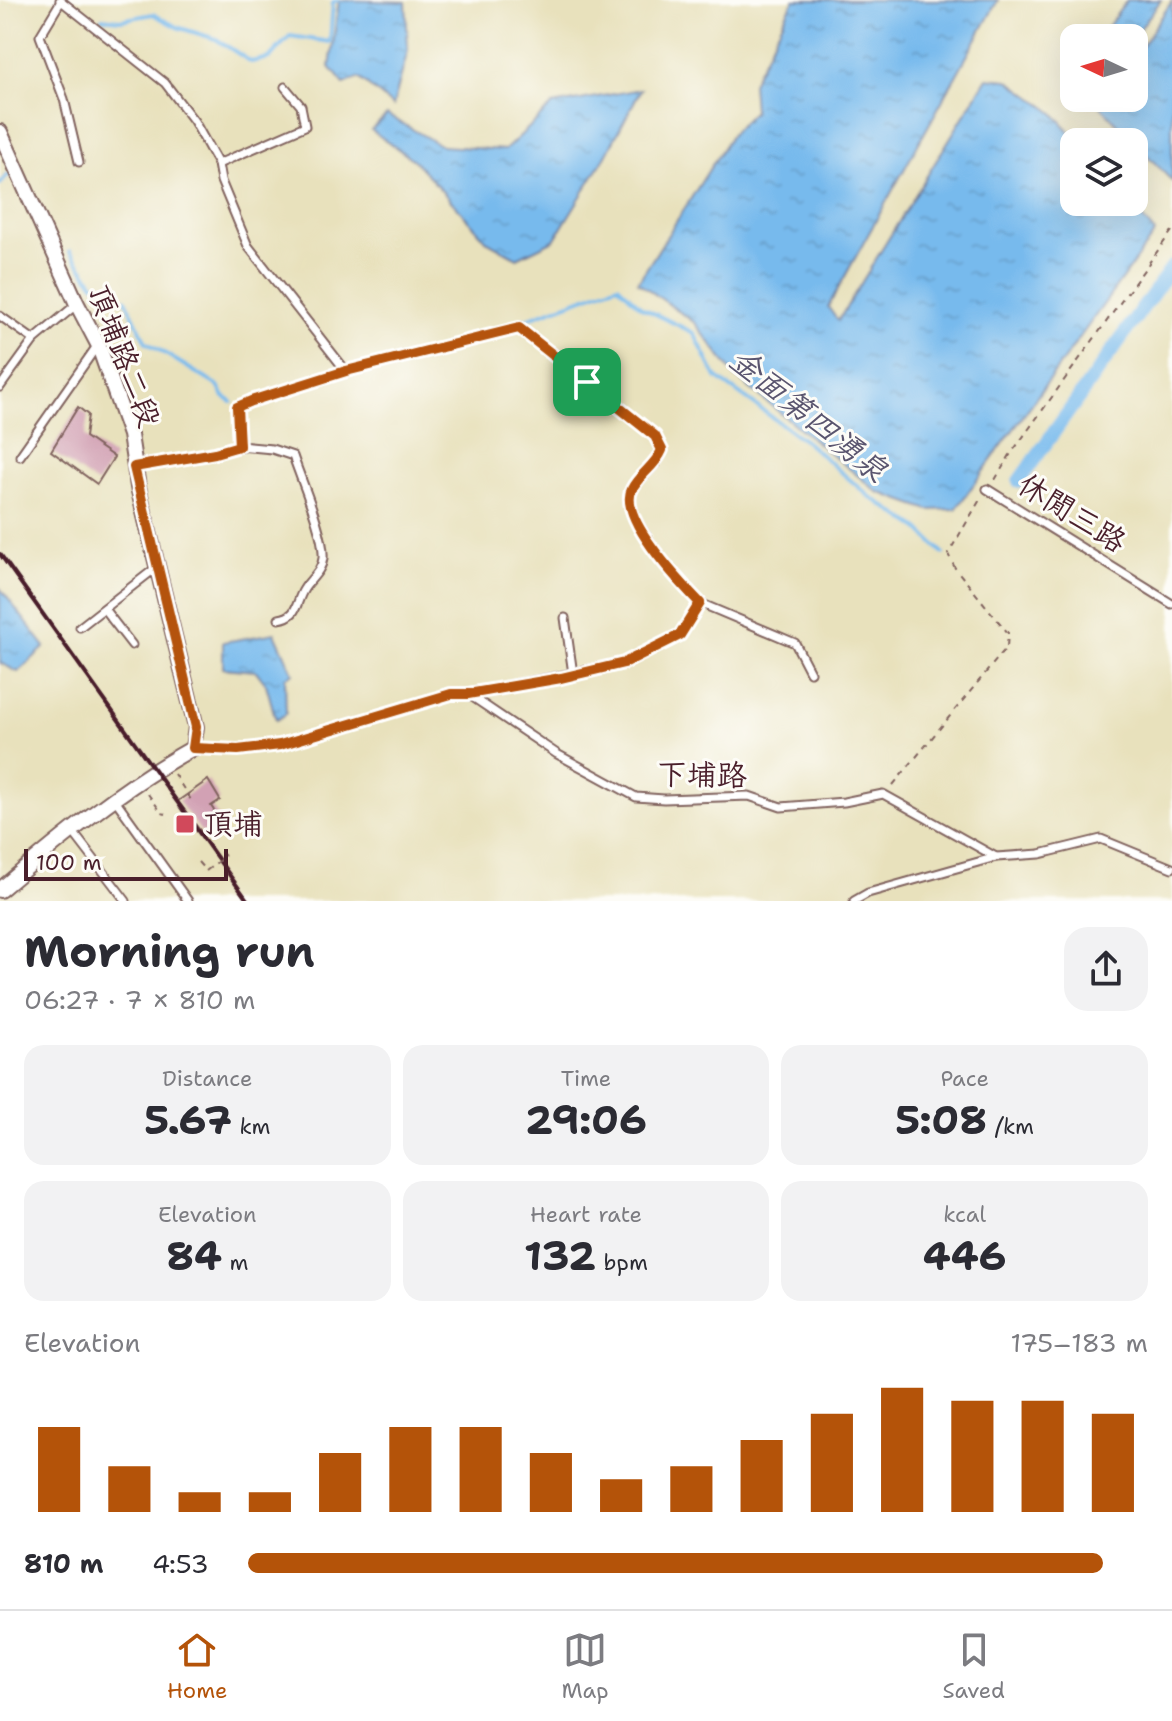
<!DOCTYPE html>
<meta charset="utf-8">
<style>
:root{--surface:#fff;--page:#f2f2f3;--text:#2b2b33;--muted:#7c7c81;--line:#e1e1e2;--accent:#b45309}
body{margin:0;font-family:"Shantell Sans","LXGW WenKai TC",sans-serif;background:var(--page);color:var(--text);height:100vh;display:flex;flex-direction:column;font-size:30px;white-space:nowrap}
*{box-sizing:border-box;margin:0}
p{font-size:26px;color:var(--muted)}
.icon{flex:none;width:44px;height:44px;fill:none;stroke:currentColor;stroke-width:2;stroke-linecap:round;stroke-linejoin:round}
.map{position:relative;height:901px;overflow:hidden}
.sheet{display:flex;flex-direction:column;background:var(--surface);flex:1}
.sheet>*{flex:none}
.needle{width:52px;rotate:274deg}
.controls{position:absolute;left:1060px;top:24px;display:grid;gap:16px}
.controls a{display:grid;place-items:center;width:88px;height:88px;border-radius:16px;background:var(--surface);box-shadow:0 8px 32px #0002;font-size:40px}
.scale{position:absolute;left:24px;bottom:20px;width:204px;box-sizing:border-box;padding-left:8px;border:4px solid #4a1f2b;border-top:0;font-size:22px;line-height:28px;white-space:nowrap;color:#4a1f2b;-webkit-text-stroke:6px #fdfcf7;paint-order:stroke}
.pin{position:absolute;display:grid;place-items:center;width:68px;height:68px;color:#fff;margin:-34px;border-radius:16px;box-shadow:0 4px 12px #0006}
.round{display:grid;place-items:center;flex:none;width:84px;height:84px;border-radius:24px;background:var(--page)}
.summary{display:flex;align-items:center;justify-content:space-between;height:136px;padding:0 24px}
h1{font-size:44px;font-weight:700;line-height:60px}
.figures{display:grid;grid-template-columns:repeat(3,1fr);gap:12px;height:136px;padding:8px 24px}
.figures div{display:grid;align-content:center;border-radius:20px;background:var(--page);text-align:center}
.figures b{font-size:40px;font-weight:700}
.figures small{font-size:22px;font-weight:400}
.figures p{font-size:22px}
.chart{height:224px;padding:16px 24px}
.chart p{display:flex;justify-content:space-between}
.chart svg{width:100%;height:144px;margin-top:8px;stroke:var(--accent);stroke-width:6}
ul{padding:0 24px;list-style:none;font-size:26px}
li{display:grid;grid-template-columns:128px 96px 1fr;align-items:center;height:60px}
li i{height:20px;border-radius:10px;background:var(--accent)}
.menu{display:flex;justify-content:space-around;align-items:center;height:112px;border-top:2px solid var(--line);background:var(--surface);font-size:22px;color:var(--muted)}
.menu a{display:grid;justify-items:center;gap:4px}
.menu .selected{color:var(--accent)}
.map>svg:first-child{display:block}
</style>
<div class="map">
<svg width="1172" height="901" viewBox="0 0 1172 901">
<defs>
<pattern id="water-ripples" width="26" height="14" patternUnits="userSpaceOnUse" patternTransform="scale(2)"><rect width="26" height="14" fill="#77baed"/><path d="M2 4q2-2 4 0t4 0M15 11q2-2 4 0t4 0" fill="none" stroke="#689fcb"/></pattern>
</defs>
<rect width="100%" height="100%" fill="#fdfcf7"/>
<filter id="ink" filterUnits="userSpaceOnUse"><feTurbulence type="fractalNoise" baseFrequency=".0125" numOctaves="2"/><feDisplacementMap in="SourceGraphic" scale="16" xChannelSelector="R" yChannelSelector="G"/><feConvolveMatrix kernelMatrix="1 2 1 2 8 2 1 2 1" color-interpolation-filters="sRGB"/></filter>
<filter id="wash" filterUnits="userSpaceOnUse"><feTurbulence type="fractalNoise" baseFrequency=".006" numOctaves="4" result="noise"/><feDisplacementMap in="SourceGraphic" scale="32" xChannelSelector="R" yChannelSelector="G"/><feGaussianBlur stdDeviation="1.8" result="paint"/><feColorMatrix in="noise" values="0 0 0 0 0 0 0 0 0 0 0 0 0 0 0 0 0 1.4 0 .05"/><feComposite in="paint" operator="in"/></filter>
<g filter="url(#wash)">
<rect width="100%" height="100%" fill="#e8e1bc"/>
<!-- water -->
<g fill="url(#water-ripples)" stroke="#606c8c" stroke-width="2">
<polygon points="339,0 406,2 408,50 393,106 359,78 344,84 330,67"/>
<polygon points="794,0 998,0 828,307 838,321 987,78 1008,80 1054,113 1079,142 1074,142 1074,202 1129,202 1155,233 956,509 929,510 878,492 736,377 695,323 638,282 733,132 754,111 752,83"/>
<polygon points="1127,0 1161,0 1133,38 1100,38"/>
<polygon points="1172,1 1172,181 1101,107 1107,98 1134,98 1134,58"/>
<polygon points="641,89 605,157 554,240 517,258 488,242 415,161 371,130 387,115 442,146 505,150 553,105"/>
<polygon points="0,588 45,647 18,672 0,663"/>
<polygon points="275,633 293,673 285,678 286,714 276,720 266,684 256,671 223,668 223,642"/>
</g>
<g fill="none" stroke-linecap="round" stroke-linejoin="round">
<!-- stream -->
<g stroke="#77baed" stroke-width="4">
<polyline points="102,18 121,20 153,14 177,27 216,39 251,62 269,58 290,36 330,42 333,2 338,0"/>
<polyline points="0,184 7,175 13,175"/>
<polyline points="70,251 94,284 126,300 146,342 218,386 224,397 232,402"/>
<polyline points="524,320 618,285 641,307 694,333 716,377 805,441 869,496 919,529 943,553"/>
</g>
<!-- canal -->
<polyline stroke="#77baed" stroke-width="14" points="1019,481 1172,267"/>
</g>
<g id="blocks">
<!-- building -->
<g fill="#d2a1b4">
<polygon points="78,407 88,415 85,437 114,457 97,484 51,451"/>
<polygon points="208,780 220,800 211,806 221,821 202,833 178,801"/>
</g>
</g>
</g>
<g filter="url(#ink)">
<use href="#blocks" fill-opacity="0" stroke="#81635e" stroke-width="2"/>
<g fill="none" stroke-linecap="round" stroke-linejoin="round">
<!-- service casing -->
<g stroke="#81635e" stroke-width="11">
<g id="service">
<polyline points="60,0 165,83 194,121 218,164 221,181 248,246 346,371"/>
<polyline points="61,1 40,36 64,99 79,162"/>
<polyline points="218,164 305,126 301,106 285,87"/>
<polyline points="0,316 34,340"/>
<polyline points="0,387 34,340 77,304"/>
<path d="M239,446L272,449L293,456C301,480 325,535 323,558C322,571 310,579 304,589C295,603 299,616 279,619"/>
<polyline points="20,456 97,346"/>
<polyline points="136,466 215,453 239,446 237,407 251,401 346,371 519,328 655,436 662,450 656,463 632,488 629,501 634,517 664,564 700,603 795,643 810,672"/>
<polyline points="987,489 1172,604"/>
<polyline points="104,609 132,645"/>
<polyline points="565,618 573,674"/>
<polyline points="80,627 157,567"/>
<polyline points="468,694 624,663 680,635 700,603"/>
<polyline points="194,748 238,750 280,745 451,694 468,694 557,754 636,797 664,799 749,796 781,807 844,802 883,794 996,857 1040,854 1101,839 1172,868"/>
<polyline points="114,798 188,901"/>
<polyline points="73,832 126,901"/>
<polyline points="854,901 868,893 996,857"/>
</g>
</g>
<!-- minor casing -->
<g stroke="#81635e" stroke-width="18">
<path id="minor" d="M0,132L77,304L98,344L130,435L138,487L196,727L193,748C123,787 61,838 0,890"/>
</g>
<!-- path -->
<g stroke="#81635e" stroke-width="2" stroke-dasharray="6 6" stroke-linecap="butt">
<polyline points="995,480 1010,455 1172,231"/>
<polyline points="174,774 191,800 188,801"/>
<polyline points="893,785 1007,647 1008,633 955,568 948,554 981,498"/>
<polyline points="148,794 162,813 166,814"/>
<polyline points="221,852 225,856"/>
<polyline points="198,862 206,871"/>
</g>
<!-- service -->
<use href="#service" stroke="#fff" stroke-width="7"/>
<!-- minor -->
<use href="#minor" stroke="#fff" stroke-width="14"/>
<!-- rail -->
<polyline stroke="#4a1f2b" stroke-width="4" points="0,554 248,901"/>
<!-- path-bridge -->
<polyline stroke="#81635e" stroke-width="2" stroke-dasharray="6 6" stroke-linecap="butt" points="206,871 225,856"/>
</g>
</g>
<g fill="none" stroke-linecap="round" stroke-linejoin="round" filter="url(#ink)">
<!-- route casing -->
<g stroke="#fff" stroke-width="16">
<path id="route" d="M519,328L655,436L662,450C655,467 639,474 632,489C617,517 682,584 700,603L680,635L624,663L561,678L468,694H451L280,745L238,750L193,748L196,727L134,467L215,453L239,446L237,407L251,401L346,371Z"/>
</g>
<!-- route -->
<use href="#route" stroke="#b45309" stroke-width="10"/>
</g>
<!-- markers -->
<rect fill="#d1495b" stroke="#fdfcf7" stroke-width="3" x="175" y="814" width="20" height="20" rx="4"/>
<g text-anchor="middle" stroke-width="6" stroke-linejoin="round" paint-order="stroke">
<!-- street labels -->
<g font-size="30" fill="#4a1f2b" stroke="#fdfcf7">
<text transform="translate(124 356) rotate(69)" y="10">頂埔路二段</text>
<text transform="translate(1072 513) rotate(32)" y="10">休閒三路</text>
<text transform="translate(702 775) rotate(1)" y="10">下埔路</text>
</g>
<!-- poi labels -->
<g font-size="30" fill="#4a1f2b" stroke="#fdfcf7" text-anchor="start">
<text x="203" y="834">頂埔</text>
</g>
<!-- water labels -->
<g font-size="32" font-style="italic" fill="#5a556f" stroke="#fdfcf7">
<text transform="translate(809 415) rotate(39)" y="11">金面第四湧泉</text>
</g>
</g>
</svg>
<div class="controls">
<a><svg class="needle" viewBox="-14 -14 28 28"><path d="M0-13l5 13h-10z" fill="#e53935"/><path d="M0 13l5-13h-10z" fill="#7c7c81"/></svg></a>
<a><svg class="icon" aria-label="layers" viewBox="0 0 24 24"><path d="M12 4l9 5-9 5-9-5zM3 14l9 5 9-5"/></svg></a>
</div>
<div class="scale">100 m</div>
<div class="pin" style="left:587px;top:382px;background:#1e9e55"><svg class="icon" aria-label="arrive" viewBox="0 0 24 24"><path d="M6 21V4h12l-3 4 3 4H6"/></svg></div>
</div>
<section class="sheet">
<div class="summary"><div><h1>Morning run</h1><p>06:27 · 7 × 810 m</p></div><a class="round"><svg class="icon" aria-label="share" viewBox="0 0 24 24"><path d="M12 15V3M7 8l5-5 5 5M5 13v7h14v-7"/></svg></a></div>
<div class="figures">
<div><p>Distance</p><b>5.67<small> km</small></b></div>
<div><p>Time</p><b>29:06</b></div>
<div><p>Pace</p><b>5:08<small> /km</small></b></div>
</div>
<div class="figures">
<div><p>Elevation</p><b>84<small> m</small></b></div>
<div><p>Heart rate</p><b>132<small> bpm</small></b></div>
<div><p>kcal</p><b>446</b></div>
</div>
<div class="chart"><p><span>Elevation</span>175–183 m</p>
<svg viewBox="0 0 160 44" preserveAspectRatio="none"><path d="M5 44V18M15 44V30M25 44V38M35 44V38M45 44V26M55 44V18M65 44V18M75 44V26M85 44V34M95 44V30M105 44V22M115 44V14M125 44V6M135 44V10M145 44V10M155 44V14"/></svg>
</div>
<ul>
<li><b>810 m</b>4:53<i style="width:95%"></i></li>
</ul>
</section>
<nav class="menu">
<a class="selected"><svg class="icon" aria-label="home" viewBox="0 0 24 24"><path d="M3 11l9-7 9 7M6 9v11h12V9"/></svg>Home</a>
<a><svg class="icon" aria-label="map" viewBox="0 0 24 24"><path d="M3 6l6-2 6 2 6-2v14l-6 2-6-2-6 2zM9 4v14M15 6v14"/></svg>Map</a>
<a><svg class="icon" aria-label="saved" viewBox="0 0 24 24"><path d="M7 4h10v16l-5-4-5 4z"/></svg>Saved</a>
</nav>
